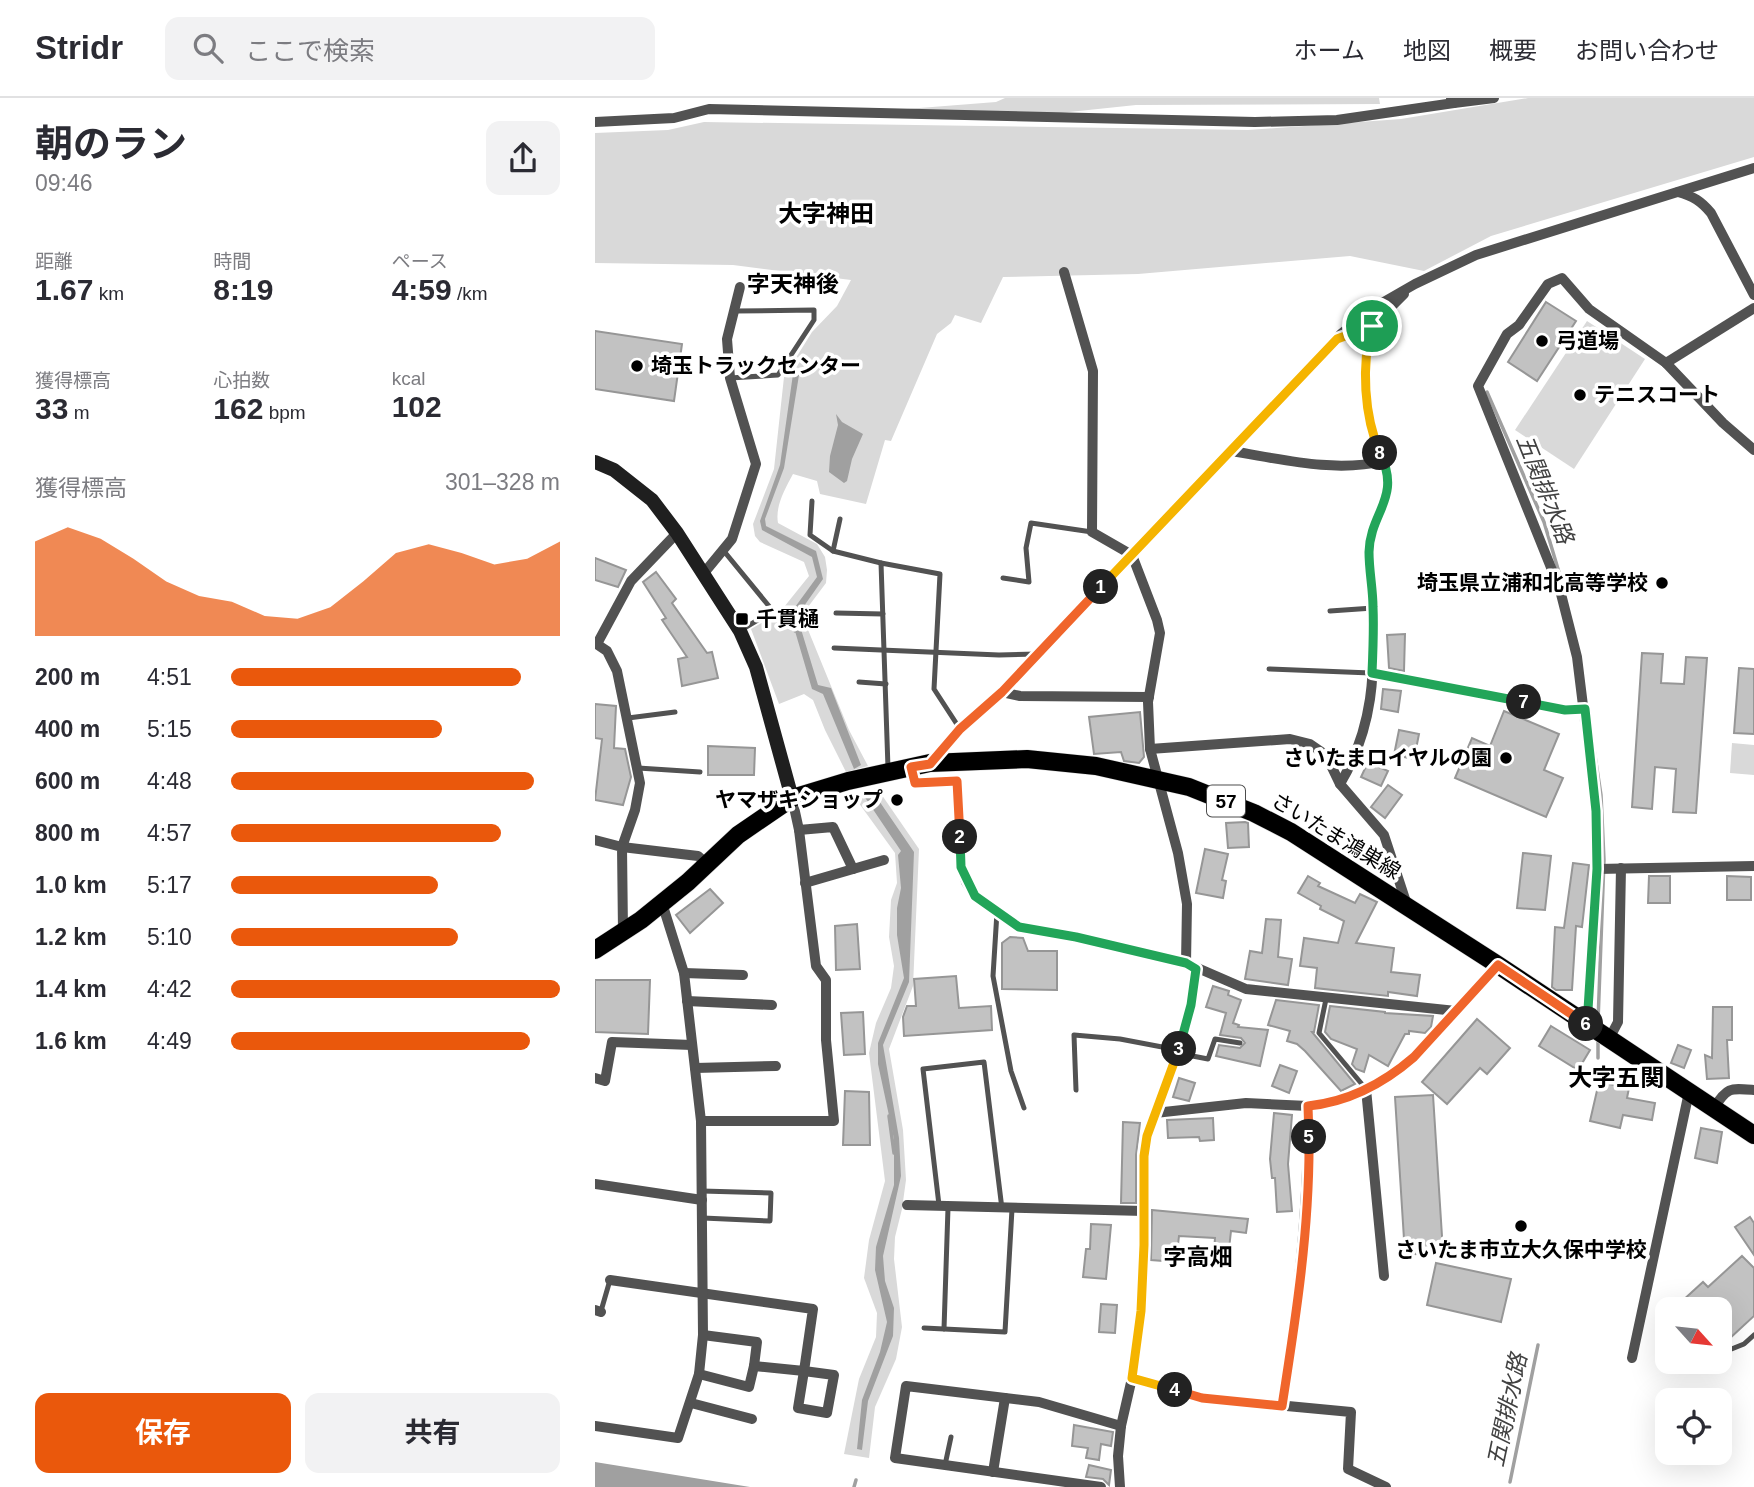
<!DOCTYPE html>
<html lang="ja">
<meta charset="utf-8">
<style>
:root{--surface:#fff;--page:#f2f2f3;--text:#2b2b33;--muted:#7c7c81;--line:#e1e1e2;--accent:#ea580c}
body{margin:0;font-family:Arial,"Noto Sans JP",sans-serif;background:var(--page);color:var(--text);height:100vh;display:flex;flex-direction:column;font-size:26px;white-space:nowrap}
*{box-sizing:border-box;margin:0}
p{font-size:23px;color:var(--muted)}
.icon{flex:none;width:38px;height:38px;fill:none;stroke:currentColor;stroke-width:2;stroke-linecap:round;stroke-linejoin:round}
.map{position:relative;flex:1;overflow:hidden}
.details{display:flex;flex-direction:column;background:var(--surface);width:595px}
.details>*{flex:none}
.needle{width:46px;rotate:117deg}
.fabs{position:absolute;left:1060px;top:1199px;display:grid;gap:14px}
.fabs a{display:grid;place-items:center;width:77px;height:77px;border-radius:14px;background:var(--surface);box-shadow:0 7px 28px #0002;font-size:35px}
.pin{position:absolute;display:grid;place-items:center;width:60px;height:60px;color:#fff;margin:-30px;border:4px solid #fff;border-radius:50%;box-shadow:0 2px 7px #0007}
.km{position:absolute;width:35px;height:35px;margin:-18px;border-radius:50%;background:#222;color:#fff;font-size:19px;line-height:35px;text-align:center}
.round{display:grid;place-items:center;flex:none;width:74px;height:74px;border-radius:14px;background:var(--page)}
.head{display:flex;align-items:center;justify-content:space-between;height:119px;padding:0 35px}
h1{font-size:38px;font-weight:700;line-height:52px}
.stats{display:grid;grid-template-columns:repeat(3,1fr);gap:10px;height:119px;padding:7px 35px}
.stats div{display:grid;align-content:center}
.stats b{font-size:30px;font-weight:700}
.stats small{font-size:19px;font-weight:400}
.stats p{font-size:19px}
.chart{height:196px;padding:14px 35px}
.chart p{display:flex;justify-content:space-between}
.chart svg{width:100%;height:126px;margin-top:7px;fill:var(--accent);opacity:.7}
.primary-button{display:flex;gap:14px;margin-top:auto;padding:14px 35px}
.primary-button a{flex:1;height:80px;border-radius:14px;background:var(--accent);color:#fff;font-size:28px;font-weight:700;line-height:80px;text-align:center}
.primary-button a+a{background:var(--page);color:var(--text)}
ul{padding:0 35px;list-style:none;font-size:23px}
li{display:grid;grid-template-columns:112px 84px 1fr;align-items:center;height:52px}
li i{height:18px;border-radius:9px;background:var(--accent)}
header{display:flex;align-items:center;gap:42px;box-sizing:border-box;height:98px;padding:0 35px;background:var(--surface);border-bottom:2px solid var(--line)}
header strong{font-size:33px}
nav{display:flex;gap:38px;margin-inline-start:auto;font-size:24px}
.search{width:490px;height:63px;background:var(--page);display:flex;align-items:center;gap:18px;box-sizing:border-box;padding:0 24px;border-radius:14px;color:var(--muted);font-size:26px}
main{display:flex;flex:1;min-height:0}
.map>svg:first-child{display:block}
</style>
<header>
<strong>Stridr</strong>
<div class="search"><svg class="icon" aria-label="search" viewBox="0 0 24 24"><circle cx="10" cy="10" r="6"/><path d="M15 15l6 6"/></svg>ここで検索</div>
<nav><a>ホーム</a><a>地図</a><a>概要</a><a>お問い合わせ</a></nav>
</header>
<main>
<section class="details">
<div class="head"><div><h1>朝のラン</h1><p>09:46</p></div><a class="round"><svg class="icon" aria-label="share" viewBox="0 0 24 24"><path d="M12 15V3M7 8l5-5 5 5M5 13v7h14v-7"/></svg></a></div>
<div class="stats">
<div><p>距離</p><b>1.67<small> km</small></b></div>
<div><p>時間</p><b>8:19</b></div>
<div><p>ペース</p><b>4:59<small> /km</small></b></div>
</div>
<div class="stats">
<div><p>獲得標高</p><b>33<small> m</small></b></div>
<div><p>心拍数</p><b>162<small> bpm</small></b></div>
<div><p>kcal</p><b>102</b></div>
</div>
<div class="chart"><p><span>獲得標高</span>301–328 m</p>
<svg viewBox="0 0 160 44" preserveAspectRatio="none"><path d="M0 44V11L10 6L20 10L30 17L40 25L50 30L60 32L70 37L80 38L90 34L100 25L110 15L120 12L130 15L140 19L150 17L160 11V44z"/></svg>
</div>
<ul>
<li><b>200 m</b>4:51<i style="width:88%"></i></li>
<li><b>400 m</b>5:15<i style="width:64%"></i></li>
<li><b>600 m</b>4:48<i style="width:92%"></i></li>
<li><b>800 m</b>4:57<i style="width:82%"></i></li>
<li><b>1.0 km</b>5:17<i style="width:63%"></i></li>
<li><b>1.2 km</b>5:10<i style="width:69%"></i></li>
<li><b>1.4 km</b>4:42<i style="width:100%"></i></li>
<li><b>1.6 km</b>4:49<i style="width:91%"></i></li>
</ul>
<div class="primary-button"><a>保存</a><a>共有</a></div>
</section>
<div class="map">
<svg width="1159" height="1389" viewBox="0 0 1159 1389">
<rect width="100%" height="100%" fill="#fff"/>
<!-- green -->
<g fill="#d9d9d9">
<polygon points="410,0 784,0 785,6 541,7 436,18 299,12 401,4"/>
<path d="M933,0H1159V59L896,138L829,173L755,158L543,176L408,179L386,225L360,217L356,225L342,236L296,343L290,342L271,406L225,396L222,383L198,376C190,391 180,408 183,425L222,446L230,459L232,472L231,485L207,517L254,632L273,668L251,674L230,632L218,602L209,596L184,606L156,531L185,514L214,478L209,464L165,444L160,438L158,426L179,371L189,279L217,234L242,208L256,182L138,167L0,165V35L73,32L109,24L653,32L806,21Z"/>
<polygon points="992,223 1050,261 979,371 920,332"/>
<polygon points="1137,645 1159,647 1159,677 1135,675"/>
<polygon points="282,690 324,751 318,888 294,951 308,1032 311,1082 307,1111 300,1139 299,1161 307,1229 301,1261 280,1309 274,1360 249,1356 264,1281 281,1239 282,1215 269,1180 274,1142 290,1083 274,955 281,925 296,890 299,868 294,839 296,802 302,785 300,755 258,697"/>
</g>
<!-- water -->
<g fill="#a0a0a0">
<polygon points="198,276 204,277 189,370 170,421 171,428 221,453 228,481 202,518 223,587 236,590 266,667 259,671 228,596 217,591 195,516 222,479 217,459 167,432 165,423 185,367"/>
<polygon points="241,316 247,324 268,336 257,361 252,383 249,385 234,374 235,358 243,327"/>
<polygon points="276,691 319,754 314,884 288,947 304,1040 306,1078 288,1158 290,1183 299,1210 298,1238 273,1303 267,1352 262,1351 267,1302 285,1254 292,1224 280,1172 281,1149 299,1087 299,1041 283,966 283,945 309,880 302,837 302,810 306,790 303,757 306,753 267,695"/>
<polygon points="0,1364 155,1389 0,1389"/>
</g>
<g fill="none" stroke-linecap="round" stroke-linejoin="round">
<!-- stream -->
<g stroke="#a0a0a0" stroke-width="3.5">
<polyline points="892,294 949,424 966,481"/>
<polyline points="197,517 200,533"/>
<polyline points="996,632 1006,697 1009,762 1003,924"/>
<polyline points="1003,943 1003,960"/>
<polyline points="294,1018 299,1055"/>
<polyline points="915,1384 943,1247"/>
<polyline points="259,1389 261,1382"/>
</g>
</g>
<!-- building -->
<g fill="#c2c2c2" stroke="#969696" stroke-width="2">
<polygon points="951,204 981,223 942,283 913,264"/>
<polygon points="0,233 87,246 79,303 0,291"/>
<polygon points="0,460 31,472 23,489 0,482"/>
<polygon points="61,474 81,501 77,505 112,555 117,554 123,580 87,588 83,561 92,559 67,522 71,520 48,484"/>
<polygon points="810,536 809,573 794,570 792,537"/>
<polygon points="1047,555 1068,556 1066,585 1089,586 1091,559 1112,560 1101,715 1078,714 1081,671 1060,669 1057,711 1037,709"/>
<polygon points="1144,570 1159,571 1159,636 1139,635"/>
<polygon points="788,591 806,593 803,614 786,611"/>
<polygon points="0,606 21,608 19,650 30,651 36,679 28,707 0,702 7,641 0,640"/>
<polygon points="909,613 964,636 949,672 968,680 951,719 860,680 877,640 895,648"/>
<polygon points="545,614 549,659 544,665 529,663 526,654 499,656 494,619"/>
<polygon points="804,632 824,636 819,661 799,657"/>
<polygon points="113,648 160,650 159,677 113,677"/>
<polygon points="773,664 793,673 786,688 766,679"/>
<polygon points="793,687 807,697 790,720 776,709"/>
<polygon points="650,724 653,725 654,749 633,750 631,725"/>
<polygon points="610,751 633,756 627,782 631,783 628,800 601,795"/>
<polygon points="928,755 956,758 950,812 922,810"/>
<polygon points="978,765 994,767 987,829 981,828 977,892 961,892 957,889 960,829 969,830"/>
<polygon points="713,778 725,785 723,788 760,805 765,796 782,804 761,845 799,850 796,874 825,877 822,898 793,894 793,898 720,890 722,870 705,868 709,840 743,845 749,823 725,811 726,808 703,795"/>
<polygon points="1054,778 1075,778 1075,805 1053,805"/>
<polygon points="1132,778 1156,779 1156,802 1132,802"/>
<polygon points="115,791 128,805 95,835 81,817"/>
<polygon points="671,821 686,822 683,859 697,861 693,887 650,881 655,853 667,855"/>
<polygon points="262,826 265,871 241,872 240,828"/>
<polygon points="415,839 428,840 433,853 462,853 462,892 407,891 407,845"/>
<polygon points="361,878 364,910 396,908 397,932 309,938 308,919 312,908 321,908 319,881"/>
<polygon points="0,882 55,882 53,936 0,934"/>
<polygon points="618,888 634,893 633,897 646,902 638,925 644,927 643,929 673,932 665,968 621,958 624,947 645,950 650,945 646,940 625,937 631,915 611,909"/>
<polygon points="681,902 724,907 719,934 717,934 760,986 746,993 710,953 702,946 692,943 695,933 673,927"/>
<polygon points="735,908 790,914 790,915 838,918 836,929 830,935 814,933 814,936 810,936 793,968 774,957 769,974 761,971 757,966 762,951 736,941 730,934"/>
<polygon points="1118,909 1137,909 1137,942 1132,942 1134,980 1112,981 1110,957 1117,960"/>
<polygon points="268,914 270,956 249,957 246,915"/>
<polygon points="882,921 915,950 892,976 885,970 852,1006 827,984"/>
<polygon points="956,928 995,952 983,972 944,948"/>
<polygon points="1083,947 1096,952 1089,970 1076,965"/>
<polygon points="685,967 702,973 694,995 677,988"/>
<polygon points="584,980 600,985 594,1003 578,999"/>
<polygon points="1004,984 1034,990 1032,1000 1060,1005 1057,1022 1028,1017 1025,1030 995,1023"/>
<polygon points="250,993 274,994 275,1047 248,1047"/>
<polygon points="838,997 848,1154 810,1157 800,999"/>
<polygon points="679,1015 697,1017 693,1066 697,1113 682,1114 680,1080 677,1080 675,1061"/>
<polygon points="618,1020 619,1042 605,1043 604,1039 573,1040 572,1022"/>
<polygon points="528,1024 545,1025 541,1057 541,1105 526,1105"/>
<polygon points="1106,1030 1127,1034 1122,1065 1100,1060"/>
<polygon points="557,1112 653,1121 651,1135 636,1133 632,1169 618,1167 620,1140 584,1138 581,1164 556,1162"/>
<polygon points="1155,1119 1159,1125 1159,1157 1140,1129"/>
<polygon points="496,1126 516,1127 511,1181 488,1179 491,1151 495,1151"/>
<polygon points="1147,1158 1159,1170 1159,1218 1134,1241 1125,1231 1125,1211 1093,1211 1086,1204 1108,1184 1113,1189"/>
<polygon points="841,1165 916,1181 906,1224 832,1207"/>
<polygon points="506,1206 522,1207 520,1235 504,1234"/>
<polygon points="479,1327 518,1334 516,1348 506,1346 504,1362 491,1360 493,1350 477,1348"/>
<polygon points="494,1367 516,1372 514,1387 508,1381 491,1379"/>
</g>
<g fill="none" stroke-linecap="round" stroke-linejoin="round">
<!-- primary casing -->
<g stroke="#dbdbdb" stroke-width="19">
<polyline id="primary" points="0,852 46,822 93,784 143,737 197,700 253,683 335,665 432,661 501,668 594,689 659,715 696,734 903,867 1159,1037"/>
</g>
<!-- lane -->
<g stroke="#525252" stroke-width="5">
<polyline points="135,280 183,277 219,222 219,212 140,213"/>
<polyline points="217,403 215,437 238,453 286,465"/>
<polyline points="128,452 178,513 146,532"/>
<polyline points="238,453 245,421"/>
<polyline points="408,480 434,484 431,450 436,425 497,434"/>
<polyline points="735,513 778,510"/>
<polyline points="241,515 288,516"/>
<polyline points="239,550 404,557 442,556"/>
<polyline points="674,571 776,575"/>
<polyline points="264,584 291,586"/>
<polyline points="33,620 80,614"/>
<polyline points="43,670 105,674"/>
<polyline points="293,670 286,465 345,476 339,591 365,631"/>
<polyline points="402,814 398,878 416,973 429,1010"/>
<polyline points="731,901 724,935 771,991"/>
<polyline points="582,955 613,961 620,941 645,945"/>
<polyline points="481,992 479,937 525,941 583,952"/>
<polyline points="107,1093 176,1095 175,1123 108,1120"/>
<polyline points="344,1107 328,971 389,964 407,1111"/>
<polyline points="6,1213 15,1182"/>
<polyline points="329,1230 410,1234 417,1111"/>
<polyline points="349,1231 353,1110"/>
<polyline points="1129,1254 1149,1246 1159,1237"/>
<polyline points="350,1367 356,1339"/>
</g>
<!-- street -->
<g stroke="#525252" stroke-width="10">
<polyline points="856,0 859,5 899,0"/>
<polyline points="0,24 79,20 114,11 660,24 742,22 859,5"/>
<path d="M1083,94C1098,98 1106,103 1116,115L1159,197"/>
<polyline points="469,174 498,273 497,434 537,457 562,522 565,535 553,604 555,651 583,755 592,806 591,865"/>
<polyline points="743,241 777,228 809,196"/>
<polyline points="1071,265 1159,210"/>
<path d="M636,353C686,361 739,375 789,363"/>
<polyline points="109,475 137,441 161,366 135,280 132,241 145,189"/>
<polyline points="0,545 12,553 22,573 45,685 40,712 27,749 103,758 112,766"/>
<polyline points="2,546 36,483 82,435"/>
<polyline points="777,575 970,612 990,611"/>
<polyline points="407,594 425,598 554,599"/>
<polyline points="555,651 695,641 715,646 731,657 745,686 789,737 812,807"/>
<polyline points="335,665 365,631 407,594 746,236 780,209 820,186 881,157 1159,70"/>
<polyline points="316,669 320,685 362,683 366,769 371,784 380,798 424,829 481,839 591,865 651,891 861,913"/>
<path d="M745,686C779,629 780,575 778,510C778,490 771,466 775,446C779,422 798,399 793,374C791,364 784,355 781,345C770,308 767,266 777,228"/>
<polyline points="204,732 238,729 258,771"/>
<polyline points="0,742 27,749 28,834"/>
<polyline points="1002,771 1159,768"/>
<polyline points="210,785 289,762"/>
<polyline points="89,875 148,877"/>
<polyline points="92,903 177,907"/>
<polyline points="992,927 1002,771 1001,713 982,559 965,492 883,288 912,236 924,227 953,186 967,180 994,211 1071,265 1128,325 1159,352"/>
<polyline points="1014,941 1023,924 1026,770"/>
<polyline points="100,970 181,968"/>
<polyline points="0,980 10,983 17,944 97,947"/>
<polyline points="771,991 789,1178"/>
<path d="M1119,1010C1132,989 1135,990 1159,992"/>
<polyline points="560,1015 651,1005 713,1008 744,1003 791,980 819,959 903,867"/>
<polyline points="106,1023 239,1023 231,942 231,882 221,868 204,732 197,700"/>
<polyline points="0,1086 107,1102"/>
<polyline points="312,1107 549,1113"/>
<polyline points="15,1182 218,1211 209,1273 239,1277 232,1315 203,1310 209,1273 159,1268 154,1289 104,1276"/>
<polyline points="0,1212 6,1214"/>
<polyline points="108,1237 162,1244 159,1268"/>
<polyline points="1037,1260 1094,994"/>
<polyline points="537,1280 607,1300 756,1314 753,1371 791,1389"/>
<polyline points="96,1305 157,1321"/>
<path d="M687,1308C703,1208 714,1109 713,1008"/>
<polyline points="0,1328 83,1340 104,1276 108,1237 106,1023 89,875 67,805"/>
<polyline points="398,1374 410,1300"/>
<polyline points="506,1389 300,1360 311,1288 444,1304 526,1328"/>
<polyline points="525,1389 523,1358 526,1328 537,1280 546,1213 549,1147 549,1057 552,1038 582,955 596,907 601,871"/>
</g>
<!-- secondary -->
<polyline stroke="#1f1f1f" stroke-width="14" points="0,364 19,372 57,402 82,435 145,533 161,569 197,700"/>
<!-- primary -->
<use href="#primary" stroke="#000" stroke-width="18"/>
</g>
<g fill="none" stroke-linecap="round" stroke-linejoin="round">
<!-- split-1 casing -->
<g stroke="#fff" stroke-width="14">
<polyline id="split-1" points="506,489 742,241 777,228"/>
</g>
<!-- split-2 casing -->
<g stroke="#fff" stroke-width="14">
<polyline id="split-2" points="365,739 362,683 320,685 316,669 335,666 365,631 407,594 506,489"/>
</g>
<!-- split-3 casing -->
<g stroke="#fff" stroke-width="14">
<polyline id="split-3" points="365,739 366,769 380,798 424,829 481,839 591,865 601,871 596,907 584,951"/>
</g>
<!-- split-4 casing -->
<g stroke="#fff" stroke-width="14">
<polyline id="split-4" points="580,1292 537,1280 546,1213 549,1147 549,1058 552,1038 584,951"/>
</g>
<!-- split-5 casing -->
<g stroke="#fff" stroke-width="14">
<path id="split-5" d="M580,1292L607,1300L687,1308C701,1219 715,1129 714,1039"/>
</g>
<!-- split-6 casing -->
<g stroke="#fff" stroke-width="14">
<path id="split-6" d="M714,1039L713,1008C753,1004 789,985 819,959L903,867L991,926"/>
</g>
<!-- split-7 casing -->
<g stroke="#fff" stroke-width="14">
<polyline id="split-7" points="929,604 970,612 990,611 1001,713 1002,771 992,927 991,926"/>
</g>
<!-- split-8 casing -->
<g stroke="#fff" stroke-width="14">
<path id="split-8" d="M785,355C807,400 775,414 774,454C774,473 778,491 778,509C779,531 778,553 777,575L929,604"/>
</g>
<!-- split-9 casing -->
<g stroke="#fff" stroke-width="14">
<path id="split-9" d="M777,228C766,267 769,318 785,355"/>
</g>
<!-- split-1 -->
<use href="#split-1" stroke="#f5b400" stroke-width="9"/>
<!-- split-2 -->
<use href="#split-2" stroke="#f0652b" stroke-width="9"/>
<!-- split-3 -->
<use href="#split-3" stroke="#22a559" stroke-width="9"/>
<!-- split-4 -->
<use href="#split-4" stroke="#f5b400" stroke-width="9"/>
<!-- split-5 -->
<use href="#split-5" stroke="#f0652b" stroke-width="9"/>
<!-- split-6 -->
<use href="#split-6" stroke="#f0652b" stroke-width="9"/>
<!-- split-7 -->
<use href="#split-7" stroke="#22a559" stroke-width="9"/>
<!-- split-8 -->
<use href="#split-8" stroke="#22a559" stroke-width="9"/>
<!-- split-9 -->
<use href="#split-9" stroke="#f5b400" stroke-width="9"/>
</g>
<!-- markers -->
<g fill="#000" stroke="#fff" stroke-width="2.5">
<circle cx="947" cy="243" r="7"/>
<circle cx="42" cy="268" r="7"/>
<circle cx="985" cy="297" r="7"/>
<circle cx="1067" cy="485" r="7"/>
<rect x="140" y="514" width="14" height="14" rx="3.5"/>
<circle cx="911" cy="660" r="7"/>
<circle cx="302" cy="702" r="7"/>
<circle cx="926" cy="1128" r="7"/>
</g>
<g text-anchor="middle" stroke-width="7" stroke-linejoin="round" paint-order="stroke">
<!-- shield labels -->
<rect fill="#fff" stroke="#4c4c4c" stroke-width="2" x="612" y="687.5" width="38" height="31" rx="5"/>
<g font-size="19" font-weight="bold" fill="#000">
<text x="631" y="710">57</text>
</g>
<!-- poi labels -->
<g font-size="21" font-weight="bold" fill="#000" stroke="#fff" text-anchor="start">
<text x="961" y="250">弓道場</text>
<text x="56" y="275">埼玉トラックセンター</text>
<text x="999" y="304">テニスコート</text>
<text x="1053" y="492" text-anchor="end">埼玉県立浦和北高等学校</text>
<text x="161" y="528">千貫樋</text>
<text x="897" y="667" text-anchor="end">さいたまロイヤルの園</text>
<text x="288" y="709" text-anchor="end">ヤマザキショップ</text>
<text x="926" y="1159" text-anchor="middle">さいたま市立大久保中学校</text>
</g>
<!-- street labels -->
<g font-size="21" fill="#000" stroke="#fff">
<text transform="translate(741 738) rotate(31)" y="7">さいたま鴻巣線</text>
</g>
<!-- neighbourhood labels -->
<g font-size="23" font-weight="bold" fill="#000" stroke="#fff">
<text x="198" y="194">字天神後</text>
<text x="603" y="1167">字高畑</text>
</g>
<!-- water labels -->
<g font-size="23" font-style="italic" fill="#414141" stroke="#fff">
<text transform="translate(950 391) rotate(68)" y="8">五関排水路</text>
<text transform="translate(912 1312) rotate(-78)" y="8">五関排水路</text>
</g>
<!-- quarter labels -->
<g font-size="24" font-weight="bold" fill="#000" stroke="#fff">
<text x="231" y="124">大字神田</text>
<text x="1021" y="988">大字五関</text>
</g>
</g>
</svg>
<div class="fabs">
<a><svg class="needle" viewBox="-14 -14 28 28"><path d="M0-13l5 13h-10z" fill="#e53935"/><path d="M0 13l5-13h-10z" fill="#7c7c81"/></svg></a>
<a><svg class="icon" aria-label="locate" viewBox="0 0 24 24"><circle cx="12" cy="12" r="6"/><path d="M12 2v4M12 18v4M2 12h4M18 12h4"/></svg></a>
</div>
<div class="pin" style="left:777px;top:228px;background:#1e9e55"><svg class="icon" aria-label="arrive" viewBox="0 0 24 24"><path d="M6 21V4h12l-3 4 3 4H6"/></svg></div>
<b class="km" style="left:506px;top:489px">1</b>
<b class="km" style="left:365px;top:739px">2</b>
<b class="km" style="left:584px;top:951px">3</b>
<b class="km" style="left:580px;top:1292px">4</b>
<b class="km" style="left:714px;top:1039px">5</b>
<b class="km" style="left:991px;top:926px">6</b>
<b class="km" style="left:929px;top:604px">7</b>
<b class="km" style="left:785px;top:355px">8</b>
</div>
</main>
